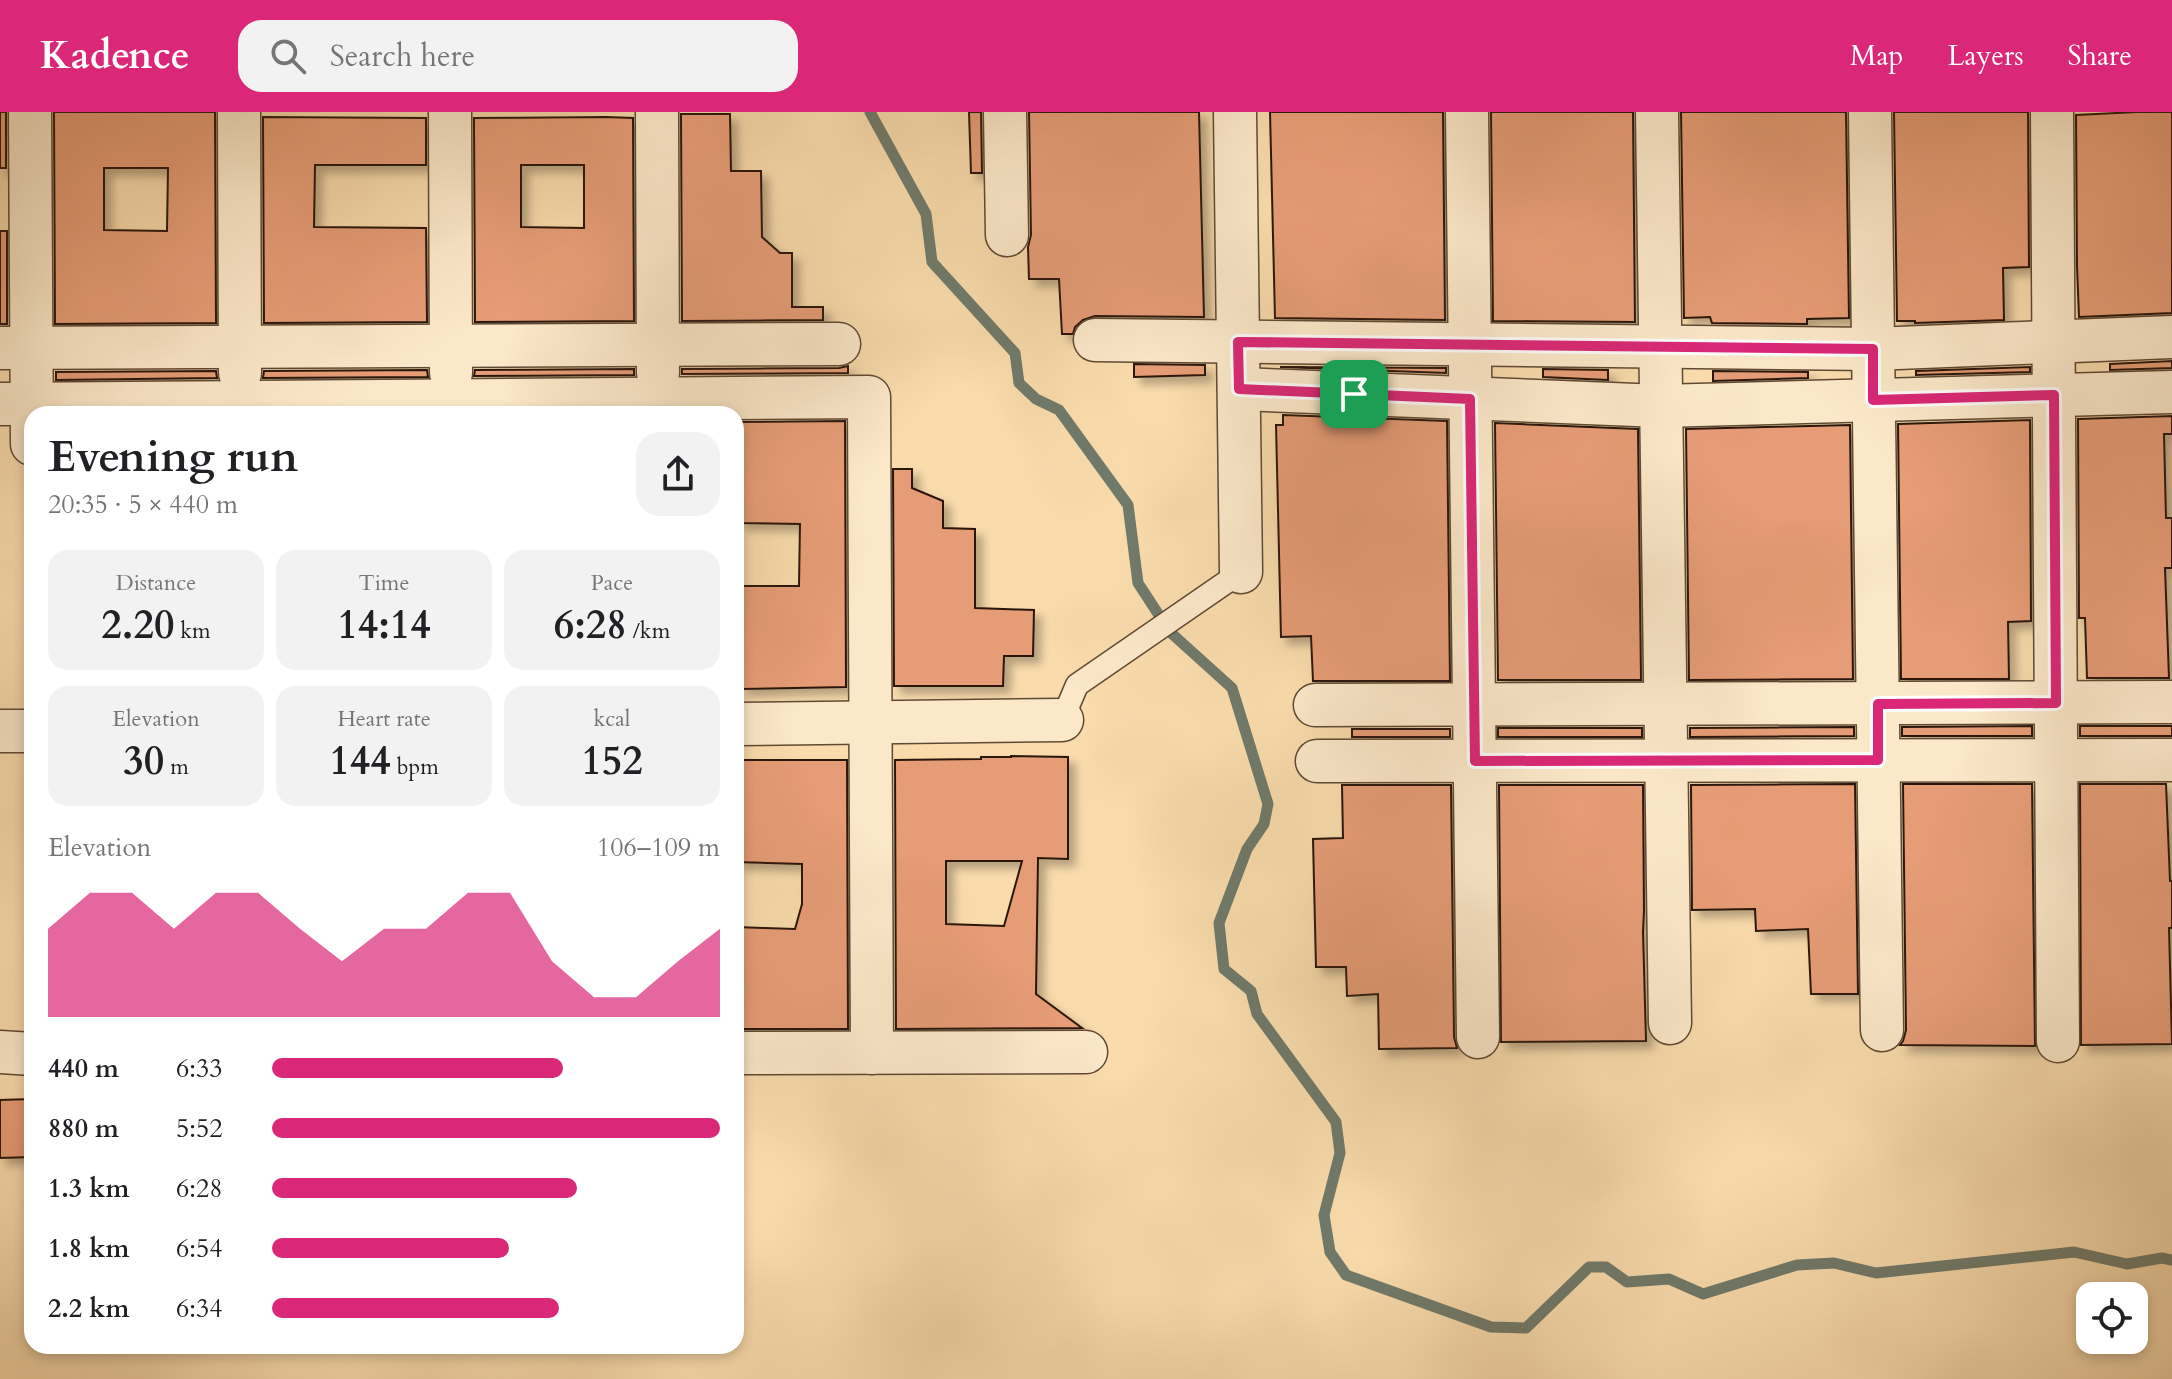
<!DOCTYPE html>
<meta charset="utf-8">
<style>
:root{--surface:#fff;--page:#f2f2f2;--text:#202124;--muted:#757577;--accent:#db2777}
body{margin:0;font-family:Cardo,serif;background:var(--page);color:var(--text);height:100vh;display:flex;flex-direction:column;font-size:30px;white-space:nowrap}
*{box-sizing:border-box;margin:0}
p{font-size:26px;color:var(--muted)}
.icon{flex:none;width:44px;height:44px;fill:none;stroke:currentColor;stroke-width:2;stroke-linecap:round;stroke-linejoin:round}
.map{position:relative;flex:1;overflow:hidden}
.side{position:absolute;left:24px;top:294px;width:720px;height:948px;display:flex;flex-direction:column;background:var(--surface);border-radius:24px;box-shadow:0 4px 12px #0003}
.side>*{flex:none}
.buttons{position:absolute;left:2076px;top:1170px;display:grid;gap:16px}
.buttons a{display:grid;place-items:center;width:72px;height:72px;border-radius:16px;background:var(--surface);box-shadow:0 4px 12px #0003;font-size:40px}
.pin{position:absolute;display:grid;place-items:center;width:68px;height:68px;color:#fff;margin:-34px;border-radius:16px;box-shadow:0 4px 12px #0006}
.round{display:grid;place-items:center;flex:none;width:84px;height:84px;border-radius:24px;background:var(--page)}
.head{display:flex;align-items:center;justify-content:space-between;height:136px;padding:0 24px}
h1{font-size:44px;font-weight:700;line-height:60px}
.metrics{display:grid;grid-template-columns:repeat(3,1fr);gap:12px;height:136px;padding:8px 24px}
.metrics div{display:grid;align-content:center;border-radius:20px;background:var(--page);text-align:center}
.metrics b{font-size:40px;font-weight:700}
.metrics small{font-size:22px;font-weight:400}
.metrics p{font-size:22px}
.chart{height:224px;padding:16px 24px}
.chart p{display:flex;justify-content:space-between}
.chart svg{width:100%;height:144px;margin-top:8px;fill:var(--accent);opacity:.7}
ul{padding:0 24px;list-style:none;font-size:26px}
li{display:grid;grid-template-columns:128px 96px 1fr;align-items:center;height:60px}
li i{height:20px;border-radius:10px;background:var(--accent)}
header{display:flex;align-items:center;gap:48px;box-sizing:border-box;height:112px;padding:0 40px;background:var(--accent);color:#fff}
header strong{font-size:38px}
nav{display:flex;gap:44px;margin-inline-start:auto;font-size:28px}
.search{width:560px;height:72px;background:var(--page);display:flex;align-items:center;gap:20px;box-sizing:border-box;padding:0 28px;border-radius:24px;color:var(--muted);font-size:30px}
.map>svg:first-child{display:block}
</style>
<header>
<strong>Kadence</strong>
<div class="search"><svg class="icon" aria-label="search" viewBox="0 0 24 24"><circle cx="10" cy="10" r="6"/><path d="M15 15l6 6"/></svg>Search here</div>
<nav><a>Map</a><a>Layers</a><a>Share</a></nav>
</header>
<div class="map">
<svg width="2172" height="1267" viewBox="0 0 2172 1267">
<defs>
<filter id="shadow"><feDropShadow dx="7" dy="7" stdDeviation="4" flood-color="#0004"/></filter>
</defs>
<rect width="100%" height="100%" fill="#f9dbac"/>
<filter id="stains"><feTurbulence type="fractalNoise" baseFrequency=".0025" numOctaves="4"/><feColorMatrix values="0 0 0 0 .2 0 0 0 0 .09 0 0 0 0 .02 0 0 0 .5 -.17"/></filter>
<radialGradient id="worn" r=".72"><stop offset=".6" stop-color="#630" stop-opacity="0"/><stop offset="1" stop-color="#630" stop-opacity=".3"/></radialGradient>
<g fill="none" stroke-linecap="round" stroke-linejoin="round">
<!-- stream -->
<polyline stroke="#707a6b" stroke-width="11" points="870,0 926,102 932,150 1015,241 1019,271 1036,287 1059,298 1128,393 1138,471 1170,520 1232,576 1268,692 1264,712 1247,737 1219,811 1224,857 1251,879 1257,902 1336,1010 1340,1041 1324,1103 1330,1140 1346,1163 1491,1215 1526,1216 1589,1155 1606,1155 1627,1170 1669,1167 1703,1182 1797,1153 1834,1151 1876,1161 2074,1140 2127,1152 2162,1146 2172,1148"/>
</g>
<!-- building -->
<g fill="#e69c76" stroke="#2c180c" stroke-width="2" fill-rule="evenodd" filter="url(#shadow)">
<rect x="0" y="0" width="6" height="56"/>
<path d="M54,0H215L216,211L55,212ZM104,56H168L167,119L104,118Z"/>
<polygon points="969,0 981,0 982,61 971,61"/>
<polygon points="1029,0 1199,0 1204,205 1095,204 1083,208 1075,215 1073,222 1062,222 1059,167 1029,167 1028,135 1031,123"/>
<polygon points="1270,0 1443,0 1445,208 1275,206"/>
<polygon points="1491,0 1633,0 1635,210 1493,209"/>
<polygon points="1681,0 1846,0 1849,206 1807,207 1807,212 1712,211 1710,205 1684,206"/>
<polygon points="1894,0 2028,0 2029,155 2003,156 2004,208 1915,211 1915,209 1897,209"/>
<polygon points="2137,0 2172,0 2172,201 2079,205 2077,154 2076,3"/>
<polygon points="681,2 730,2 731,59 761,59 762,125 780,141 792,141 792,195 823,195 823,208 682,209"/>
<polygon points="263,5 426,6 426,53 315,53 314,115 426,116 427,210 264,211"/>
<path d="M606,5L633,6L634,209L475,210L474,6ZM521,53H584V116L521,115Z"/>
<rect x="0" y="119" width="7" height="93"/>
<polygon points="2172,249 2172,256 2110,258 2110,252"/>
<polygon points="1134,252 1205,253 1205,263 1134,265"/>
<polygon points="848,254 848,261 682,262 682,257 839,256"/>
<polygon points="1280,255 1446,256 1446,261"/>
<polygon points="2030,255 2030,260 1916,263 1916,259"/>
<polygon points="634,257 634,263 474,264 475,258"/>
<polygon points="1543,257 1608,258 1608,268 1543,265"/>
<polygon points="427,258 428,265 263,266 264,259"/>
<polygon points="216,259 217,266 56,268 56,260"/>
<polygon points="1713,259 1808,260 1808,266 1713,269"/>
<polygon points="1283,303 1447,309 1450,569 1313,569 1311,524 1281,525 1276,313 1283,313"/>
<polygon points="2172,304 2172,322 2164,322 2166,406 2172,406 2172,456 2165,456 2169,566 2087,566 2085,506 2079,506 2078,307"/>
<polygon points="2030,308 2031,509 2008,510 2009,567 1901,567 1898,312"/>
<polygon points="845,309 846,575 741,577 741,474 799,474 800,412 739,411 740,310"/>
<polygon points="1495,311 1638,317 1641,568 1498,568"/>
<polygon points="1850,313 1853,567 1689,568 1686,317"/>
<polygon points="893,357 912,357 912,376 943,389 943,416 975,417 975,496 1034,498 1033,544 1004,544 1003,574 894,574"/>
<polygon points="2032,614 2032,624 1902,624 1902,615"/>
<rect x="2080" y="614" width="92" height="10"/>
<polygon points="1854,615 1854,624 1690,625 1690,616"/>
<rect x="1498" y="616" width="144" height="9"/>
<rect x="1352" y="617" width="98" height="8"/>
<path d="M1011,644L1068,645V747L1038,746L1036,882L1082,916L896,917L895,648L981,647V645H1011ZM946,749H1022L1004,814L946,812Z"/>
<polygon points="742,648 847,648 848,917 736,917 736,815 795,817 802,792 802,752 736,750 736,649"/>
<polygon points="1855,672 1858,882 1811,882 1808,817 1756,819 1755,797 1692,798 1691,673"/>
<polygon points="1903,672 2032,672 2035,934 1900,933 1903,929 1906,918"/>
<polygon points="2080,672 2166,672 2170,769 2172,769 2172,816 2169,816 2172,932 2081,933"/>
<polygon points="1342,673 1451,673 1454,925 1457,936 1379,937 1378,882 1347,884 1346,855 1316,855 1313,727 1343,726"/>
<polygon points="1499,673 1643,673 1644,799 1643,820 1646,929 1501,930"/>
<polygon points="32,987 32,1045 0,1046 0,988"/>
</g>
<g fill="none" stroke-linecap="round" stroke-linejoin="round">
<!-- service casing -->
<g stroke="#5f4934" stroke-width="25">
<polyline id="service" points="1062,608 1077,573 1241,460"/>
</g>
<!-- minor casing -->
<g stroke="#5f4934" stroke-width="45">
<g id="minor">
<polyline points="30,0 32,332"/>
<polyline points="239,0 240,261"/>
<polyline points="450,0 451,261"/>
<polyline points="657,0 658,261"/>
<polyline points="1005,0 1007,123"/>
<polyline points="1235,0 1241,460"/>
<polyline points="1467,0 1478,925"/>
<polyline points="1657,0 1670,911"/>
<polyline points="1870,0 1882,918"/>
<polyline points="2052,0 2058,929"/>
<polyline points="1095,228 1873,237 2172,225"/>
<polyline points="0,236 839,232"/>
<polyline points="1239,277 1661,294 2172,280"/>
<polyline points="0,292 869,285 872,941"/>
<polyline points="1315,593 2172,590"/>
<polyline points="736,612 1062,608"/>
<polyline points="0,619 32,619"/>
<polyline points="1317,649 2172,648"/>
<polyline points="0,940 32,942"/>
<polyline points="736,941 1086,940"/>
</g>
</g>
<!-- service -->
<use href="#service" stroke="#fbe8c9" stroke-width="22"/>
<!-- minor -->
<use href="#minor" stroke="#fbe8c9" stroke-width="42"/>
</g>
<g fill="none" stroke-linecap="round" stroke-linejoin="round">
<!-- route casing -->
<g stroke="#fff" stroke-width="16">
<polygon id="route" points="1238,230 1873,237 1873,288 2054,283 2056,591 1878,592 1878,648 1475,649 1470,287 1239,277"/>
</g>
<!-- route -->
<use href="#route" stroke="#db2777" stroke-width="10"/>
</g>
<rect width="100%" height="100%" filter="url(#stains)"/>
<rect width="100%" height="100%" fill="url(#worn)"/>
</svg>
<div class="buttons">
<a><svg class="icon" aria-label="locate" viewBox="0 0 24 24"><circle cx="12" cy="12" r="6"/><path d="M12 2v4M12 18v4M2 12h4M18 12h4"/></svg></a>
</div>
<div class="pin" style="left:1354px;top:282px;background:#1e9e55"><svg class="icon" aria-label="arrive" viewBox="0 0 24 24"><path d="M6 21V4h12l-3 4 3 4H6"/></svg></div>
<section class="side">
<div class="head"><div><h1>Evening run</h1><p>20:35 · 5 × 440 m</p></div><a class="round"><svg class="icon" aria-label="share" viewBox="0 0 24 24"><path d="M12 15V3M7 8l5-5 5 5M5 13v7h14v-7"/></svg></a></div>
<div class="metrics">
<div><p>Distance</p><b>2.20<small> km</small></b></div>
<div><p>Time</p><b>14:14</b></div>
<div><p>Pace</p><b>6:28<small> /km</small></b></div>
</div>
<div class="metrics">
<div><p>Elevation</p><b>30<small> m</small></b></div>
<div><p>Heart rate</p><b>144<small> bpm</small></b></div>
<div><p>kcal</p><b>152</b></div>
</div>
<div class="chart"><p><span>Elevation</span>106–109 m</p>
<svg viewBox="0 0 160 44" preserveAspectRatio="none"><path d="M0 44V17L10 6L20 6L30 17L40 6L50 6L60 17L70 27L80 17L90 17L100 6L110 6L120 27L130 38L140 38L150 27L160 17V44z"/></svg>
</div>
<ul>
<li><b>440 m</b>6:33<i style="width:65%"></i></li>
<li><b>880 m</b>5:52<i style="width:100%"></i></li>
<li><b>1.3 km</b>6:28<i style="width:68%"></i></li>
<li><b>1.8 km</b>6:54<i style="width:53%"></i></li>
<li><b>2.2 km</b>6:34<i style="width:64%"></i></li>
</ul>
</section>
</div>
